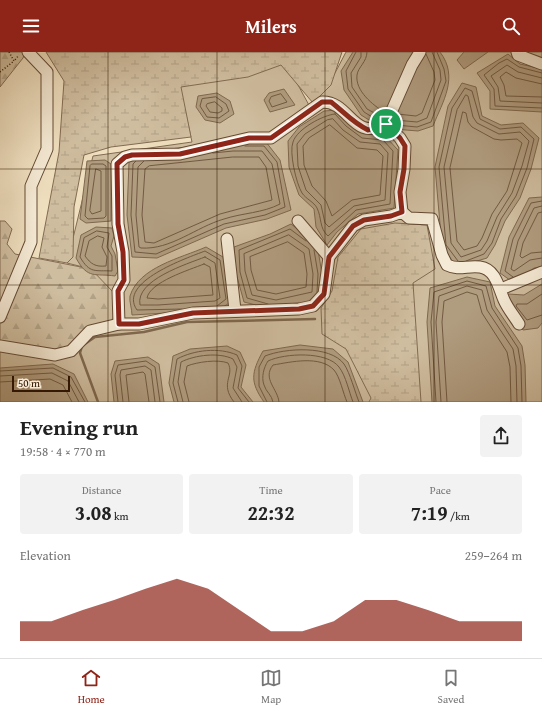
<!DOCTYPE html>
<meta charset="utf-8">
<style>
:root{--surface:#fff;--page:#f2f2f2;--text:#222;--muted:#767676;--line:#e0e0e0;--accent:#8f2418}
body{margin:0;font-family:"Gentium Book Plus",serif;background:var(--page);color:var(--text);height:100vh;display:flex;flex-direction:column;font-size:15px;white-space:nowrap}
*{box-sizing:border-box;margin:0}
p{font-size:13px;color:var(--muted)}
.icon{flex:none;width:22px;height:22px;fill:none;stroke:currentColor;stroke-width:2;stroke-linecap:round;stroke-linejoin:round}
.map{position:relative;height:350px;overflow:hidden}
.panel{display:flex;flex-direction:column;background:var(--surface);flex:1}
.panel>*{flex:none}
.scale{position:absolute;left:12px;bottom:10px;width:58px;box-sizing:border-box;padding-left:4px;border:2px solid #351904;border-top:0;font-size:11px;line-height:14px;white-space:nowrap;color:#351904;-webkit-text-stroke:3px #f5ead5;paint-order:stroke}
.pin{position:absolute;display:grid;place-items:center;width:34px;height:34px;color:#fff;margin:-17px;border:2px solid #fff;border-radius:50%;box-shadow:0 1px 4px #0007}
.round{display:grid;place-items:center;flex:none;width:42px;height:42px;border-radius:4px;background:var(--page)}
.overview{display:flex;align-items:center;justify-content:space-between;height:68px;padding:0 20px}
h1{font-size:22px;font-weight:700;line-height:30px}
.figures{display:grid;grid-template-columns:repeat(3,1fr);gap:6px;height:68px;padding:4px 20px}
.figures div{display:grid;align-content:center;border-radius:4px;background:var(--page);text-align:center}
.figures b{font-size:20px;font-weight:700}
.figures small{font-size:11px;font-weight:400}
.figures p{font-size:11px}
.chart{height:112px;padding:8px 20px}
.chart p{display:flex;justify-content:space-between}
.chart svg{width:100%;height:72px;margin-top:4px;fill:var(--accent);opacity:.7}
header{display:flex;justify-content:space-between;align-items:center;height:52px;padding:0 20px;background:var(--accent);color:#fff;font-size:18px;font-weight:700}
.tab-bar{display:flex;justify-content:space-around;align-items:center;height:56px;border-top:1px solid var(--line);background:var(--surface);font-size:11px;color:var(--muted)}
.tab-bar a{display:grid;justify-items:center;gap:2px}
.tab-bar .active{color:var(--accent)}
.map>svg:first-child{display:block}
</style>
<header><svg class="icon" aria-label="menu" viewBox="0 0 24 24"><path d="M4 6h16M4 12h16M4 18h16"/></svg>Milers<svg class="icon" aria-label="search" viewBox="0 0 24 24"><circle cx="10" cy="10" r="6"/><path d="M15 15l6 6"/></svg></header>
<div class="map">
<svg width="542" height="350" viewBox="0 0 542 350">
<defs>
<pattern id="forest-firs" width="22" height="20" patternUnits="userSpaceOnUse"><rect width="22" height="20" fill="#cfbd9f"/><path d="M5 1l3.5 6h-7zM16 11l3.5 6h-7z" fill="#b2a287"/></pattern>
<pattern id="wetland-marsh" width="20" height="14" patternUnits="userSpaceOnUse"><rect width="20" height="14" fill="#cfbd9f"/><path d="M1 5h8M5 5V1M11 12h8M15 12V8" fill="none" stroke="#b2a287"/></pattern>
</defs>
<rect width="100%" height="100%" fill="#efdfbf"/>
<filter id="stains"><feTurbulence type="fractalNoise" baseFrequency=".005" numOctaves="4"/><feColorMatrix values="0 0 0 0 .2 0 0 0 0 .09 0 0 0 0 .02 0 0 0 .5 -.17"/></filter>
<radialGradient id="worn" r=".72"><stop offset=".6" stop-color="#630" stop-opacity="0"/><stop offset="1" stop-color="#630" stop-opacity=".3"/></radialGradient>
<!-- green -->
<polygon fill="#cfbd9f" stroke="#826b52" points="346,0 542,0 542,350 0,350 0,294 91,217 67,211 93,104 192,90 180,35 285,9 310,55 335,21"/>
<!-- forest -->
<g fill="url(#forest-firs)" stroke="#826b52">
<polygon points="0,0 25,0 23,6 0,35"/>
<polygon points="0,169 5,169 12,177 7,192 15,202 91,217 113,240 119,272 99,276 71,299 0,293"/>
</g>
<!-- wetland -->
<g fill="url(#wetland-marsh)" stroke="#826b52">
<polygon points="46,0 342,0 331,33 313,51 281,13 248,25 181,35 191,85 111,95 84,103 74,155 73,205 67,211 39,206 59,100 64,29"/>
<polygon points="395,171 427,173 435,217 413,231 421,350 369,350 371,346 346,297 322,282 321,256 332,239 338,205 361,177"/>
</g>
<!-- water -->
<g fill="#b09c7f" stroke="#7f684e">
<path d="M353,0H440C459,25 443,49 433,74L418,79L382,76L361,63L344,38L341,19Z"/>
<polygon points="464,0 488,0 464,17 457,8"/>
<polygon points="508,2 520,12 542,17 542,60 490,57 490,39 477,21"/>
<polygon points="462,31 476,35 482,64 501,73 523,71 539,86 531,117 520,146 505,169 495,193 487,206 457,215 442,195 435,115 448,54"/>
<polygon points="284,37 295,53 270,60 264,48 269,41"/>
<polygon points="217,41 230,49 234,62 220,71 205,68 196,55 198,44"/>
<path d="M337,58C355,78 358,82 385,84L398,98L394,156L358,162L337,180L327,193L316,175L314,157L299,143L289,115L288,89L299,75L324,59Z"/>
<polygon points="233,90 266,90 280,108 291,158 267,167 226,176 157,206 132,205 127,163 129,110 142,100"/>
<polygon points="105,108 111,112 111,169 86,171 80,167 87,109"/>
<polygon points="542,145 542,215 534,216 514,231 500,221 509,185 529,146"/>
<polygon points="291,172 317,192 322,222 321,248 276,258 244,250 236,221 234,195 270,182"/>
<path d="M96,175L112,176L114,184L111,194L115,202L118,219L115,224C95,221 88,228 76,206L81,183Z"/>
<path d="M206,195L223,205L231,250L218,258L132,263C132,257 129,249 130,244C139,215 181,206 206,195Z"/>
<polygon points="467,225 490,230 495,254 522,294 525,313 526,350 432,350 427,270 430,236"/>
<polygon points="542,232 542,271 538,276 523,278 504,253 508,242 524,243"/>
<path d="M300,293L333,297L348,310L363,350H264C250,330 251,321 263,299Z"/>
<polygon points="227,294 240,300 246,313 241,335 253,350 174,350 169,331 173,304 190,297"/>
<polygon points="148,305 159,312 164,350 114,350 111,322 115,309"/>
<polygon points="53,312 74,322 88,350 0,350 0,316"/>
</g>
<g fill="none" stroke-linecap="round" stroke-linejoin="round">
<!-- shore -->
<g stroke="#725a42" stroke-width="1">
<polyline points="356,0 346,19 348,37 364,60 377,68"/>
<polyline points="361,0 361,5 351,21 352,35 367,57 382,65"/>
<path d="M367,0C367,10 358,15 357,23C355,39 373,53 384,60"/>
<polyline points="542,21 519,15 507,7 499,11 484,23 494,37 495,54 542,56"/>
<polyline points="542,26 518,20 507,13 491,24 498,35 500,49 542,51"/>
<polyline points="542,32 516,26 506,20 500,25 504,33 506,44 542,45"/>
<polygon points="281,42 287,50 272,55 269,49 271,45"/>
<polygon points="466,43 468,44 473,65 477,71 499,82 520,80 529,89 522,114 512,141 497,165 487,189 481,198 461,205 451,191 444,115 457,58"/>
<polygon points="216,45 226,52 229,59 219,66 207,65 200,54 202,47"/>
<polygon points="215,50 222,56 222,59 218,61 210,60 206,54 207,52"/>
<polygon points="463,60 466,61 468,70 472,75 494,87 501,88 517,87 522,91 507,139 492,162 482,186 477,194 464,198 457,189 450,116"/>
<path d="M335,62L346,74L362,86L383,88L393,99L390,152L356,158L328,184C319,176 322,166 317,156C314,150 306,147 302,141C296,131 289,100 293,90C297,77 323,63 335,62Z"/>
<polyline points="397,62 416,64 422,61 435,28 434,20 426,2"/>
<polygon points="333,67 343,78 360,90 380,92 388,101 385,148 354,154 329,175 325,171 321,153 306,138 298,114 297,92 305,82 327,68"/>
<polyline points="395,68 417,70 427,66 441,28 440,18 432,0"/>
<polygon points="330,73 357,96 377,98 383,104 380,143 352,148 332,164 326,149 312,134 304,113 303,94 309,86"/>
<polyline points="396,73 417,75 431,70 446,29 444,17 437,0"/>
<polygon points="233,105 259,105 266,115 272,148 220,162 154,191 145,190 142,163 145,117 149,114"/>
<polyline points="136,109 133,112 131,163 135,200 156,202 224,172 265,163 285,155 277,110 264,94 245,94"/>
<path d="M144,109L138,115L136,163L139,195L141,196C171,198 196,175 224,167C242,161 263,161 280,152L272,112L262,99H233L213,101"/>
<polygon points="92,112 103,112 106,114 106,164 104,166 88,167 85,164 90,114"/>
<polygon points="96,117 101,119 101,159 92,162 90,159"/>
<polyline points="542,154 534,156 518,189 511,217 514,219 530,208 542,206"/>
<polyline points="542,160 538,161 523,191 520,204 522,206 531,201 542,200"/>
<path d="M97,179L109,181L107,195L112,204V219C95,218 90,222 80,205L84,186Z"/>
<polygon points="289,183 309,197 313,222 312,240 276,248 252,243 245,219 244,202"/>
<path d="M98,184L104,186L102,195L107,205L106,214C95,215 91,212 85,204L89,189Z"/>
<polygon points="288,190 304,201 307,222 306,235 276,242 257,238 251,218 250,205"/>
<polyline points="314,198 318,222 317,240"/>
<path d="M205,205L215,211L220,246L215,249L158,253H140C135,228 187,212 205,205Z"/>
<polyline points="458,209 446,193 439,115 452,56 465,36 472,39 480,67 500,77 521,75 534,87 527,116 516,144 501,167 492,191 484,202 466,209"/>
<path d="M204,212L210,215L213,243L158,247L147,246C150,230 189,218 204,212Z"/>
<polyline points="513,225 505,219 513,187 531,151 542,149"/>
<polyline points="542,242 527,252 517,252 516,254 527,268 542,263"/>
<polyline points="268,252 247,246 240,220 239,198 290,177 306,189"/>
<path d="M182,257L137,258C117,230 187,206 205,199L220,208L226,247L217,254"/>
<polyline points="0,319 53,316 71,325 85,350"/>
<polyline points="0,324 52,321 68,329 79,350"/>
<polyline points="0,330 50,327 63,333 72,350"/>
<polyline points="118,350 115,323 118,313 146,309 155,315 160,350"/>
<polyline points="123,350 120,323 121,318 145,314 151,318 155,350"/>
<polyline points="129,350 126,323 143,320 145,322 149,350"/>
<path d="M178,350L173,331L177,307C194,298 219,295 237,303L242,314L238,336L249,350"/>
<path d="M183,350L178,330L181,310C195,303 219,300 233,307L237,315L233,336L242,350"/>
<path d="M189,350L184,330L187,314C197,310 218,307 228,311C235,324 219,331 234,350"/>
<path d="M267,350L259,334V315L265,304C285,296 330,293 344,312C350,321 355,340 359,350"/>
<path d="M273,350C272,343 266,340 264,333C261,325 264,315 268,309C285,301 327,299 339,315C346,324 349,340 353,350"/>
<path d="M279,350C278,337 262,327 273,313C291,310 320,303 334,318C340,325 343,341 347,350"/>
<polyline points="436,350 431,270 434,240 467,229 486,234 492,256 518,296 521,314 522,350"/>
<polyline points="441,350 436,270 439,244 467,234 482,238 487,258 513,297 516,314 517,350"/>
<polyline points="447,350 442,270 444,249 467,240 477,243 482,261 507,300 510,315 511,350"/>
</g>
<!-- stream -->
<polyline stroke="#7f684e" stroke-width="2.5" points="98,350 80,301 82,294 95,285 144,280 187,270 315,267"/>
<!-- minor casing -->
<g stroke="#644a33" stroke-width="13">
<g id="minor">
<polyline points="517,0 518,3 542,12"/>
<polyline points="386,72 400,86 405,94 404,117 400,140 402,160"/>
<polyline points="298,169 329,205"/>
<polyline points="227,187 235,258"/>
<polyline points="501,237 542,220"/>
<polyline points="0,265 31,190 31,134 47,97 47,20 28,0"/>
<path d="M119,272L118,239L124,228L123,200L118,172L117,112L125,105L132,103L180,102L249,86H271L322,50C350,49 352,90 386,72L412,13L420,0"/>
<path d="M0,294L55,303L71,299L90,279L119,272H139L193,261L299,257L313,254L324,242L329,205L353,174L364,168L391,164L402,160L409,166L432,167L442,203L447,213C459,219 468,213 480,215C496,217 499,237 504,248C508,257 514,264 519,272"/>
</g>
</g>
<!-- path -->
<g stroke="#351904" stroke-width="1.5" stroke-dasharray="1 2" stroke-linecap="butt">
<polyline points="9,0 14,9 19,3"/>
<polyline points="0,20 14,9"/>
</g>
<!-- minor -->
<use href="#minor" stroke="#f5ead5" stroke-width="11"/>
</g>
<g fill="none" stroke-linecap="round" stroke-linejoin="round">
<!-- route casing -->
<g stroke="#fff" stroke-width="8">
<path id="route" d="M322,50H331C344,60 353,71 368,78L386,72L400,86L405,94L404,117L400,140L402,160L391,164L364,168L353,174L329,205L324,242L313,254L299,257L193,261L139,272H119L118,239L124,228L123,200L118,172L117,112L125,105L132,103L180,102L249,86H271Z"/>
</g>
<!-- route -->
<use href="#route" stroke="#8f2418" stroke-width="5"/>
</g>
<!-- grid -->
<path fill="none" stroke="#351904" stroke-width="1" stroke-opacity="0.55" d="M108,0V350M217,0V350M325,0V350M434,0V350M0,117H542M0,233H542"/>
<rect width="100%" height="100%" filter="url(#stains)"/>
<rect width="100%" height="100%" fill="url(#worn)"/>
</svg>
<div class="scale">50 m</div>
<div class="pin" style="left:386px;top:72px;background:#1e9e55"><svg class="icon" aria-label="arrive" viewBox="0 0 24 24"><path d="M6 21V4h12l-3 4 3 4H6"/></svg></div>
</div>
<section class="panel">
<div class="overview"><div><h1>Evening run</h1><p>19:58 · 4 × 770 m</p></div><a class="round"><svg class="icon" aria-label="share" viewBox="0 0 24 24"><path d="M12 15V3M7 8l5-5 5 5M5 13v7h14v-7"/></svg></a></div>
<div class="figures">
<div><p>Distance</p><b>3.08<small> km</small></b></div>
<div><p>Time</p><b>22:32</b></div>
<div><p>Pace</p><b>7:19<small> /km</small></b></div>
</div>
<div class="chart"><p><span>Elevation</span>259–264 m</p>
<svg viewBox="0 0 160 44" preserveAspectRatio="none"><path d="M0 44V32L10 32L20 25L30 19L40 12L50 6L60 12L70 25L80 38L90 38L100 32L110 19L120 19L130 25L140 32L150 32L160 32V44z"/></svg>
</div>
</section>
<nav class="tab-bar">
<a class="active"><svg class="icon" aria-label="home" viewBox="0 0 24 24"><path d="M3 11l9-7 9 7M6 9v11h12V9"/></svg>Home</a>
<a><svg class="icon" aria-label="map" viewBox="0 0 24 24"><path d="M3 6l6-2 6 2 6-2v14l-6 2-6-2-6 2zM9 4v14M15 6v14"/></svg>Map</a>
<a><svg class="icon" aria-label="saved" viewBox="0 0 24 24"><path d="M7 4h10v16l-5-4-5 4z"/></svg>Saved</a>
</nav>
